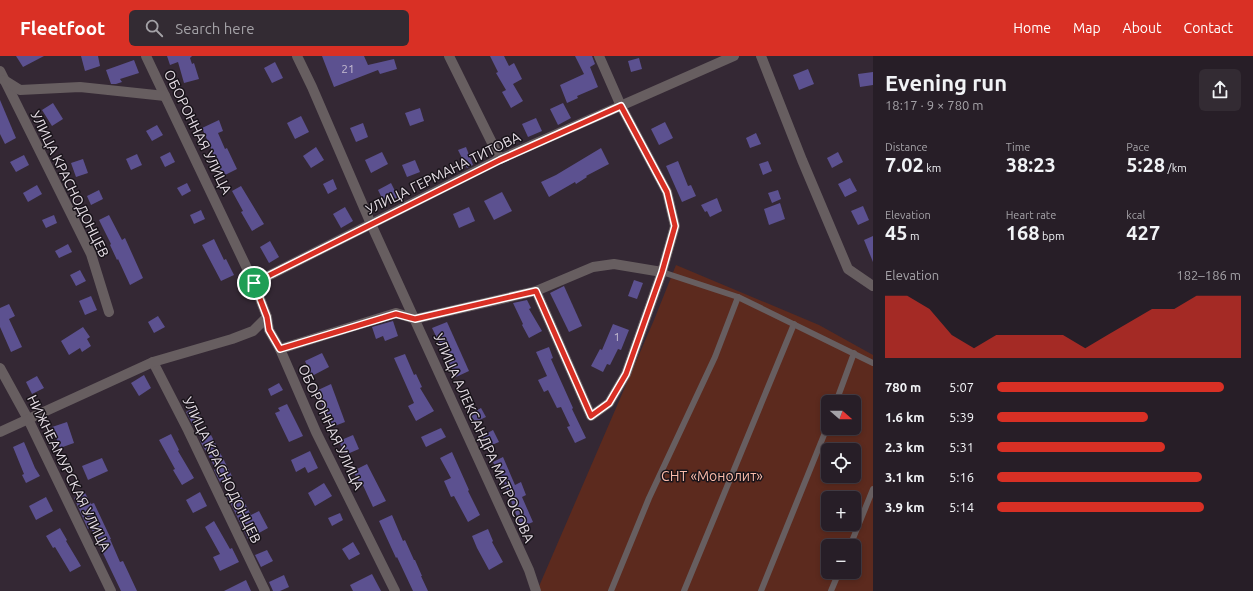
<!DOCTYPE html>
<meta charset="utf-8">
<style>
:root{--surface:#271e27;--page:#332b33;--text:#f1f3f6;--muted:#a4a2a7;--line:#433c44;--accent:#d93025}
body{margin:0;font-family:Ubuntu,sans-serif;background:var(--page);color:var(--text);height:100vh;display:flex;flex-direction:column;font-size:15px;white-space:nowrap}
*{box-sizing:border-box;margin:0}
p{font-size:13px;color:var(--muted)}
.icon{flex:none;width:22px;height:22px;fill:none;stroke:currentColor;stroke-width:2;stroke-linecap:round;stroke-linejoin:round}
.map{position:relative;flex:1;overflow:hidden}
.side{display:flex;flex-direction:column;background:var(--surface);width:380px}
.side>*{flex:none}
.needle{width:26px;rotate:110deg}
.controls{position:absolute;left:821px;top:339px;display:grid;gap:8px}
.controls a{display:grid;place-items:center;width:40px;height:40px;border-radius:6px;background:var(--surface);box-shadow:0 2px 6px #0003,0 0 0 1px var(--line);font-size:20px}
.pin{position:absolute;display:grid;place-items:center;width:34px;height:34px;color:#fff;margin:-17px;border:2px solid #fff;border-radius:50%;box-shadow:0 1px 4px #0007}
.round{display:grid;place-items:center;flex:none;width:42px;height:42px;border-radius:6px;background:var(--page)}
.head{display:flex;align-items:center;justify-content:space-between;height:68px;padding:0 12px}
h1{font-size:22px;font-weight:700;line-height:30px}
.metrics{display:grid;grid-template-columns:repeat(3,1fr);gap:6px;height:68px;padding:4px 12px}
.metrics div{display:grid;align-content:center}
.metrics b{font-size:20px;font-weight:700}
.metrics small{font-size:11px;font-weight:400}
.metrics p{font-size:11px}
.chart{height:112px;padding:8px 12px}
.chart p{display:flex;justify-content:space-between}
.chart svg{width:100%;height:72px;margin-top:4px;fill:var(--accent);opacity:.7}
ul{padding:0 12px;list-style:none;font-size:13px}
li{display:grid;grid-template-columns:64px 48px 1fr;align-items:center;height:30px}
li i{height:10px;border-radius:5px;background:var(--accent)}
header{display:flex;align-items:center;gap:24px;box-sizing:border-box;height:56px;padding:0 20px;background:var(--accent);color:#fff}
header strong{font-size:19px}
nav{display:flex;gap:22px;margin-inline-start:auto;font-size:14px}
.search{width:280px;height:36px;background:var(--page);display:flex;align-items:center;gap:10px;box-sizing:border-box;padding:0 14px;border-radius:6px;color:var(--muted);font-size:15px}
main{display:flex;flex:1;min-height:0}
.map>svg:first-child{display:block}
</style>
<header>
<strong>Fleetfoot</strong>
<div class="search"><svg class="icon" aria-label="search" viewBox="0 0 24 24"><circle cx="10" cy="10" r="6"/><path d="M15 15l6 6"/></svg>Search here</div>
<nav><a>Home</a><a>Map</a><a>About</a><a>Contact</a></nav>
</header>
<main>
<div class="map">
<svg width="873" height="535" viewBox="0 0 873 535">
<rect width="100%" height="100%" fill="#342834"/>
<!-- green -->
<path fill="#5c2a1e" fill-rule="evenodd" d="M676,209L819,269L873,299V535H537L654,264ZM828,346H854V372H828ZM828,394H854V420H828ZM828,442H854V468H828ZM828,490H854V516H828Z"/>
<!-- building -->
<g fill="#5c5190">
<polygon points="16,0 44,0 23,11"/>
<polygon points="81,0 98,0 100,10 85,15"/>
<polygon points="167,0 192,0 190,2 192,8 194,7 199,23 184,27 178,6 170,9"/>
<polygon points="322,0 364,0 368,9 394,3 397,13 380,18 378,14 334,31"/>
<polygon points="490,0 504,0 509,10 514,7 522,23 513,28 523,45 511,52 502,36 506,34 496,17 498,16"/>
<polygon points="575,0 592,0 595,8 590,11 598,31 577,40 578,42 567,47 560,29 584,18"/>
<polygon points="639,2 642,13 631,16 628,5"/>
<polygon points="134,4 139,17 120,23 122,26 116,28 111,28 106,14"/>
<polygon points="275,6 283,22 272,27 264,12"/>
<polygon points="808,13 814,28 799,34 793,19"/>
<polygon points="873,16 873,29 860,31 858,18"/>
<polygon points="0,44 16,82 5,88 0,78"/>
<polygon points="53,47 63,63 52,70 42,54"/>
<polygon points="563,47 571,62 558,69 550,53"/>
<polygon points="420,52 424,65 410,70 405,57"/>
<polygon points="301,60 309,76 295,83 287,67"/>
<polygon points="536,62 542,75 528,81 522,68"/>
<polygon points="219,64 223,75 218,77 225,93 227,92 237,113 223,120 202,72"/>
<polygon points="665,66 673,82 659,89 651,73"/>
<polygon points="363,67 368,81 356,86 350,72"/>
<polygon points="157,69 163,79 152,85 146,75"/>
<polygon points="756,77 761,88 750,92 746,82"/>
<polygon points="316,91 324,104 311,112 303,100"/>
<polygon points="466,91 473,109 467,112 458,94"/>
<polygon points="601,92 609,108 586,120 587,121 576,128 575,126 549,141 541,126 556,119"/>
<polygon points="170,96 175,106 165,111 160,101"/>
<polygon points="382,96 388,108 371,117 365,104"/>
<polygon points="838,96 843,106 832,112 827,102"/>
<polygon points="137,98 142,109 131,114 126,103"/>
<polygon points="24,99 29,109 16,116 10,106"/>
<polygon points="83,103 88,117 76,121 71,107"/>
<polygon points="415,104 420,116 407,121 402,109"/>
<polygon points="678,105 688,130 691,129 696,140 682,146 666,110"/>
<polygon points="768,105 772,115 763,119 759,108"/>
<polygon points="850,122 857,135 845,141 838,128"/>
<polygon points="333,123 337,133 328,138 323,128"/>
<polygon points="187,127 191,135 182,140 177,132"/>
<polygon points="391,127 398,141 385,148 378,134"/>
<polygon points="37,129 42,138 28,146 23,137"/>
<polygon points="241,130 264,168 252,175 241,156 243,155 232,135"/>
<polygon points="99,134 103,143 91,149 87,140"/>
<polygon points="778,134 781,143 772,147 768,137"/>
<polygon points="502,136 512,155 494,164 484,145"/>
<polygon points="717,142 722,155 710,161 707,155 705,156 701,149"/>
<polygon points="780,147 785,163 769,169 764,153"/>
<polygon points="863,150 869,164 858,169 851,155"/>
<polygon points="345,151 353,165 341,172 333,158"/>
<polygon points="469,151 475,165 459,172 453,158"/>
<polygon points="201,154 205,163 194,168 190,159"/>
<polygon points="54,159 57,167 46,172 42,164"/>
<polygon points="109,159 122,184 125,182 143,222 130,229 118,203 117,204 110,189 111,188 99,164"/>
<polygon points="873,180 873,206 864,184"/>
<polygon points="214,183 224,204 226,203 234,219 221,225 202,189"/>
<polygon points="270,185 279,201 269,207 260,191"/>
<polygon points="68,188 72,196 59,202 55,195"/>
<polygon points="80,214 86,225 76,230 70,219"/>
<polygon points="634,224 643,227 637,243 628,240"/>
<polygon points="564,230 582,270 569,276 550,237"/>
<polygon points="91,240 97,254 85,259 79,245"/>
<polygon points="527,244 531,252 529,253 542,275 529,282 522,269 523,268 513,247"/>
<polygon points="9,248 15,260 9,263 22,291 11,296 0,271 0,252"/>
<polygon points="158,260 165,271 154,277 148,266"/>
<polygon points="393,265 398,280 385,285 383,280 376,283 372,271"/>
<polygon points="447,266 469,315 456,321 432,272"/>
<polygon points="613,268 629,274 621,294 618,293 610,309 607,308 603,316 591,310 600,293 602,294"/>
<polygon points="83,271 90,281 87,283 91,290 82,296 80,292 69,299 61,285"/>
<polygon points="549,291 553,302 551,303 573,352 572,353 586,382 575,387 567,371 570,370 561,351 557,352 548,334 544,336 538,324 547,320 536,296"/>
<polygon points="322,297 329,311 312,320 305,305"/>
<polygon points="405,298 414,319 416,318 422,331 420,332 434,355 416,365 408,350 414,347 394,302"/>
<polygon points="144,319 151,332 139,340 131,327"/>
<polygon points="37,320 44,332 32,338 26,326"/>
<polygon points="279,327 283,334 271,340 268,333"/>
<polygon points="331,328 345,366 332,371 316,335"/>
<polygon points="287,348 303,380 289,386 275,357 280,355 278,352"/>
<polygon points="195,351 203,365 194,371 186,356"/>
<polygon points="481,352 486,361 475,366 470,358"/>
<polygon points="67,366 74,387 60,392 52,371"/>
<polygon points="441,372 446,381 426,391 421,381"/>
<polygon points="493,374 499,386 487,391 482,380"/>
<polygon points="171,378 179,394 178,395 194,422 182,429 173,414 175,413 159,384"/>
<polygon points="211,379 232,420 220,426 214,414 216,413 200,385"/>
<polygon points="353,379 359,393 345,399 339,385"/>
<polygon points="24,386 35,412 40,420 26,427 22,419 24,418 13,391"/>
<polygon points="310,395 318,412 308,417 305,411 296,416 291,404"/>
<polygon points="452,396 469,434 468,435 480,459 468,466 454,440 451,441 444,425 451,422 440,402"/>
<polygon points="503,401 515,429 521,426 526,439 522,441 533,466 521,471 501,419 499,420 493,406"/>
<polygon points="102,402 108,415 88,424 82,410"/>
<polygon points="367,408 386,445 373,451 361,425 359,426 353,415"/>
<polygon points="324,427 332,440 315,450 308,437"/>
<polygon points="238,434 251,459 259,455 268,472 248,483 227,440"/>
<polygon points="200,436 207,450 193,457 186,444"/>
<polygon points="85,437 91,448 94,447 111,483 110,483 120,506 123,505 137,535 121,535 91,472 88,473 74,442"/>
<polygon points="46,441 53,455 36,464 29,450"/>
<polygon points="340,457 343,464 332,470 328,462"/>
<polygon points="392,459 403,485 405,484 414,504 415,504 422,520 421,520 428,535 413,535 397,501 396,502 379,465"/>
<polygon points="214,465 230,493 232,492 239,506 220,515 213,501 220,498 205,471"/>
<polygon points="60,472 67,484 66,485 81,510 70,516 55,491 53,492 46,480"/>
<polygon points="488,473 493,485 492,486 503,506 489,514 477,492 472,480"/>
<polygon points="353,486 360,498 349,504 342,493"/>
<polygon points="267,494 273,505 261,511 255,499"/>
<polygon points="372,518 381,535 353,535 350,529"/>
<polygon points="284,519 289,531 280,535 273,535 269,526"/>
<polygon points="246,524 251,535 224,535"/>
</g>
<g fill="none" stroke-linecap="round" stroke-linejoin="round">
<!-- service -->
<g stroke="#675e60" stroke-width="6">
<polyline points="662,216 738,241 873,307"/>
<polyline points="836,346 854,297"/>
<polyline points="850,490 873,433"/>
<polyline points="611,535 649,442 715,301 738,241"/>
<polyline points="684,535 794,268"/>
<polyline points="761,535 828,369"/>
<polyline points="831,535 839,516"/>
</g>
<!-- minor -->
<g stroke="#675e60" stroke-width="10">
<polyline points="146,0 254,227 267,261 269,274 280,293 316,376 395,535"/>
<polyline points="297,0 312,31 371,168 529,514 536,535"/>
<polyline points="449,0 500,103"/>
<polyline points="761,0 802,104 848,213 873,230"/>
<polyline points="0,15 91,198 109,256"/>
<polyline points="4,24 20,34 80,31 165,40"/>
<polyline points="254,227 500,103 734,0"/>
<polyline points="536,235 591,360 609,347 626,318 662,216 675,170 667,136 621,50 599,0"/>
<polyline points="280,293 396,257 415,263 536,235 593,211 614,208 662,216"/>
<polyline points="153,306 188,374 265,535"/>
<polyline points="0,312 28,363 111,535"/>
<polyline points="0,376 153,306 232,283 253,275 267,261"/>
</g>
</g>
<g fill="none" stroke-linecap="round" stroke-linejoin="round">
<!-- route casing -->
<g stroke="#fff" stroke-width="8">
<polygon id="route" points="621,50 667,136 675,170 662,216 626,318 609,347 591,360 536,235 415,263 396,258 280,293 269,274 267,261 254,227 500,104"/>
</g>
<!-- route -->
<use href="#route" stroke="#d93025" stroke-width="5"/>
</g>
<g text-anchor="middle" stroke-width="3" stroke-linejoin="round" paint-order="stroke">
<!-- number labels -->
<g font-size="12" fill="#c4bbd0">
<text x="348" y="17">21</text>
<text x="617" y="285">1</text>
</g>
<!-- street labels -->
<g font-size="14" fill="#e6dee6" stroke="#181319">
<text transform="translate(198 76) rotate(64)" y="5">ОБОРОННАЯ УЛИЦА</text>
<text transform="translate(443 117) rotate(-26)" y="5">УЛИЦА ГЕРМАНА ТИТОВА</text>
<text transform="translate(70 128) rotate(64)" y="5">УЛИЦА КРАСНОДОНЦЕВ</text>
<text transform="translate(331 371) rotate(65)" y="5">ОБОРОННАЯ УЛИЦА</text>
<text transform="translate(484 382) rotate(66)" y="5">УЛИЦА АЛЕКСАНДРА МАТРОСОВА</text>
<text transform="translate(222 414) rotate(64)" y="5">УЛИЦА КРАСНОДОНЦЕВ</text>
<text transform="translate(69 417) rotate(64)" y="5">НИЖНЕАМУРСКАЯ УЛИЦА</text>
</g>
<!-- park labels -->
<g font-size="14" fill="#fabbaa" stroke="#181319">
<text x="712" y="425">СНТ «Монолит»</text>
</g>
</g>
</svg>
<div class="controls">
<a><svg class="needle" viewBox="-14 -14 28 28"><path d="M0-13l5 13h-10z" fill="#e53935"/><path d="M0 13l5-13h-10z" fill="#a4a2a7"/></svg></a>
<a><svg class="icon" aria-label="locate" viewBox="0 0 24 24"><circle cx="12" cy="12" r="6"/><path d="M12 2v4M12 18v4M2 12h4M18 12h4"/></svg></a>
<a>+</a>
<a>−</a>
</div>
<div class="pin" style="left:254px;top:227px;background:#1e9e55"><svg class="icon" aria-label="arrive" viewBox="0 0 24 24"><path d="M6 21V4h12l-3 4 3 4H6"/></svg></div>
</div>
<section class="side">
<div class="head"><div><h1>Evening run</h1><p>18:17 · 9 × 780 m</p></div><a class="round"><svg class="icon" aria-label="share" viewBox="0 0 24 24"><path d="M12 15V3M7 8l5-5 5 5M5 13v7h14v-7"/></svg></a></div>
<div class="metrics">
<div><p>Distance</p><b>7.02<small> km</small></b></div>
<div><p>Time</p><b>38:23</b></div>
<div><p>Pace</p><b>5:28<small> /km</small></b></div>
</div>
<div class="metrics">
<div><p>Elevation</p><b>45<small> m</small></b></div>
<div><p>Heart rate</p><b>168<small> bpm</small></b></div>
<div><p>kcal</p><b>427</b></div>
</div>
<div class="chart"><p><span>Elevation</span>182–186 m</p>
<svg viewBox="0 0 160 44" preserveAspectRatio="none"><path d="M0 44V6L10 6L20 14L30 30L40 38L50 30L60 30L70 30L80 30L90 38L100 30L110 22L120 14L130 14L140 6L150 6L160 6V44z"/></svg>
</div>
<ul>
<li><b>780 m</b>5:07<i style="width:93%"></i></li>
<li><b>1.6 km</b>5:39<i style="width:62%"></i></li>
<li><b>2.3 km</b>5:31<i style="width:69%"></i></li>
<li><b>3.1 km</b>5:16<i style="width:84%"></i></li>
<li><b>3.9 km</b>5:14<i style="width:85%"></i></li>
</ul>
</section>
</main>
